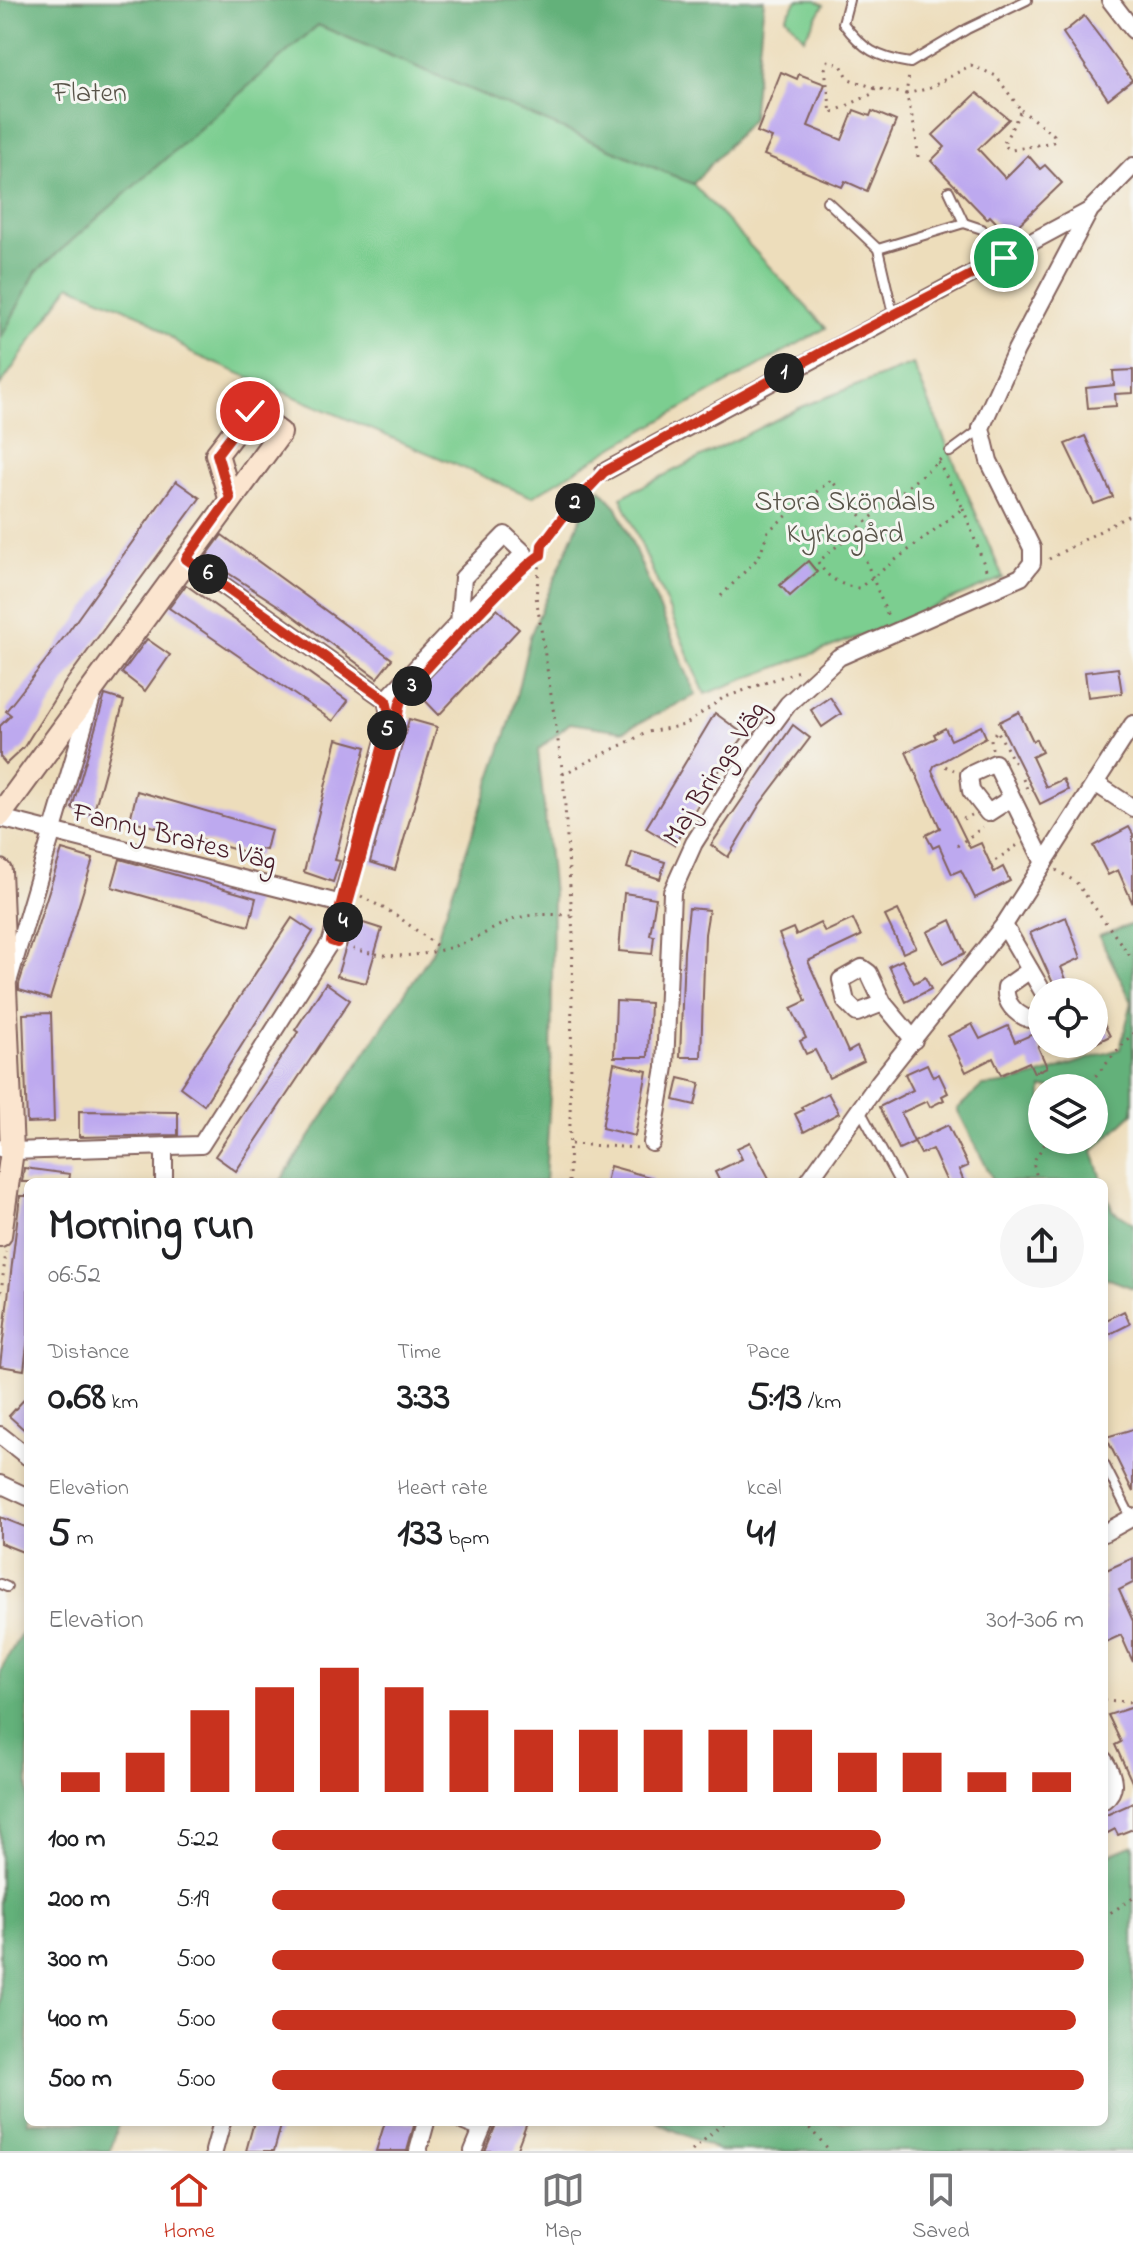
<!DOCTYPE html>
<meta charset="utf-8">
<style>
:root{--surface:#fff;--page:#f6f6f6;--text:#202124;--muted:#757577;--line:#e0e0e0;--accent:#c8321e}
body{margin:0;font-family:"Indie Flower",sans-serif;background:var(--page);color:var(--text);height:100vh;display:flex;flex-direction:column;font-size:30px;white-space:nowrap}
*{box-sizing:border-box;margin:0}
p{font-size:26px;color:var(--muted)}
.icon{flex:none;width:44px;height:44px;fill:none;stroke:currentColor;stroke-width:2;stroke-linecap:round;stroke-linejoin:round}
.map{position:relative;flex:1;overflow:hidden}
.drawer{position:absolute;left:24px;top:1178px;width:1084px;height:948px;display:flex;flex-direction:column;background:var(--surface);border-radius:12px;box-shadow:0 4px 12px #0003}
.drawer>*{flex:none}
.controls{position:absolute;left:1028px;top:978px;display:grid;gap:16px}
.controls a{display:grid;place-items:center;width:80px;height:80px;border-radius:50%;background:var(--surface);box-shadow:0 4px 12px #0003;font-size:40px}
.pin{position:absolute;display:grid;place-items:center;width:68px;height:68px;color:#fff;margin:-34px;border:4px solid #fff;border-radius:50%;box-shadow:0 2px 8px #0007}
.km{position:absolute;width:40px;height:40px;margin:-20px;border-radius:50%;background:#222;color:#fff;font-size:22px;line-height:40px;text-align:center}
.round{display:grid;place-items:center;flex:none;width:84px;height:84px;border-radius:42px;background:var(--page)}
.headline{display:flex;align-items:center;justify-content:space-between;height:136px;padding:0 24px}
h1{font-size:44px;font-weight:700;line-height:60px}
.metrics{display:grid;grid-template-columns:repeat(3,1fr);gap:12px;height:136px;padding:8px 24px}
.metrics div{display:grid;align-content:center}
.metrics b{font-size:40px;font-weight:700}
.metrics small{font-size:22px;font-weight:400}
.metrics p{font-size:22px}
.chart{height:224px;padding:16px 24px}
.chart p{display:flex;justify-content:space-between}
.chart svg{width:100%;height:144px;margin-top:8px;stroke:var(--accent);stroke-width:6}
ul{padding:0 24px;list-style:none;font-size:26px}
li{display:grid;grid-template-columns:128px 96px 1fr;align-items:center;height:60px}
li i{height:20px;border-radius:10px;background:var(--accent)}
.tab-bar{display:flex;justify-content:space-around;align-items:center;height:112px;border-top:2px solid var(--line);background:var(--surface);font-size:22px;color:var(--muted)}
.tab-bar a{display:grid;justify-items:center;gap:4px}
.tab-bar .active{color:var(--accent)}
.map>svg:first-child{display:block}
</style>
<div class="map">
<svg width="1133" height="2151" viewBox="0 0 1133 2151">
<rect width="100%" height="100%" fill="#f6f6f2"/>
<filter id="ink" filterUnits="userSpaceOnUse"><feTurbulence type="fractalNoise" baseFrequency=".0125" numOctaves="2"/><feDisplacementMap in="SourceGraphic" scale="16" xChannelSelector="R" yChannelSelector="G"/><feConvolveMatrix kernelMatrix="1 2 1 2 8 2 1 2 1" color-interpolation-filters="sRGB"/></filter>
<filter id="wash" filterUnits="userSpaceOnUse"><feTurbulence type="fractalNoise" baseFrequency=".006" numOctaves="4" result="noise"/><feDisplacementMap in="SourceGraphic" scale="32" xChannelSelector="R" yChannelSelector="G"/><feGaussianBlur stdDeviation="1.8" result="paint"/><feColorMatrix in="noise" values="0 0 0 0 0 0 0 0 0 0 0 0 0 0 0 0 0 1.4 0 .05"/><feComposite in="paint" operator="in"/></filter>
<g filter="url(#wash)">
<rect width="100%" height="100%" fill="#edddbb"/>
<!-- green -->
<g fill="#7bce90" stroke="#62765e" stroke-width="2">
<polygon points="0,0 143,178 318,25 693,184 826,328 617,445 532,497 191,353 143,316 70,285 0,386"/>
<polygon points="797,0 816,0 824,5 804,38 786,17"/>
<polygon points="913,364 1003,578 887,626 705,694 621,497 801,407"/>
</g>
<!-- forest -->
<g fill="#64b17a" stroke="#576852" stroke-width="2" fill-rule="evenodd">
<polygon points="0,0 764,0 752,119 693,184 318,25 36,272 0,340"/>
<polygon points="600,489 617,507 696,695 623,731 570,723 538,750 553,894 551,1076 545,1182 280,1182 432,952 511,719 530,636 584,510"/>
<path d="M1133,924V1113L1093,1151L1103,1182H994L957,1109L982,1086C1028,1084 1075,1061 1120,1049L1132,1002L1099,936ZM1042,1088H1094V1140H1042Z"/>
<polygon points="1104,1186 1112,1210 1133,1223 1133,1288 1104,1277"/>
<polygon points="28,1621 28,2122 120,2122 110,2151 0,2151 0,1671"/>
<polygon points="1133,1845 1133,2151 720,2151 656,2122 1104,2122 1104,1857"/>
</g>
<g id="blocks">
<!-- building -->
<g fill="#bda9ef">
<polygon points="1084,16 1132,80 1108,99 1063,33"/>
<polygon points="781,72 797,79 799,74 825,84 808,126 842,140 854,110 870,116 872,111 896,121 867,191 845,181 842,187 764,155 772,138 757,132"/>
<polygon points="977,93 1009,119 978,149 1005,178 1028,155 1040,169 1045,165 1062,183 1008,235 990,216 987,219 931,161 945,147 933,135"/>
<polygon points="1133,370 1133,393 1115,394 1116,406 1088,408 1086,388 1114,385 1113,371"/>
<polygon points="1085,436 1113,497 1094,504 1065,444"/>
<polygon points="176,481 200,498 65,682 24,747 6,764 0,757 0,726 11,715 6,711 68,632"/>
<polygon points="222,535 392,659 377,678 288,612 205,558"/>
<polygon points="808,561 817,572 790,596 780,585"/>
<polygon points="186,585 348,701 333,721 169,608"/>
<polygon points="497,609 519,629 439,715 416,691"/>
<polygon points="147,639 170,655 145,691 122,673"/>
<polygon points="1118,668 1122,693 1088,697 1085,672"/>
<polygon points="105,695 124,701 93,815 72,808"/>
<polygon points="830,697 841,714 822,727 811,710"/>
<polygon points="1019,712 1033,741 1036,739 1042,752 1032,757 1046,787 1063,779 1068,790 1040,804 999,722"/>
<polygon points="715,713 745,735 722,765 674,845 646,828"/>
<polygon points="409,719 437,727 395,870 370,862"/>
<polygon points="793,725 810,738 760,804 728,857 711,845"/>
<polygon points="981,726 986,737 934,766 932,771 970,848 981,843 994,872 1003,867 1010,881 975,898 961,870 952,874 939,845 933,848 926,835 940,828 906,752 936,738 934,734 945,728 951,740"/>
<polygon points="337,739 366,747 342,832 335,860 340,861 333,882 304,872"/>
<polygon points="137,791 271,830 266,850 260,849 258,856 130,820"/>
<polygon points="1129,827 1133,834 1133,904 1118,870 1108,875 1093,846"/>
<polygon points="62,850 93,859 50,999 19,990 19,984"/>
<polygon points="632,852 665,862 660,879 627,868"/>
<polygon points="120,859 256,898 249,926 112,887"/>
<polygon points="624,893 656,898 650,935 654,936 652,954 619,951"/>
<polygon points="689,908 709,910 705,934 701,1057 680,1057 684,951"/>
<polygon points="898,910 916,947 903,953 885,916"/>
<polygon points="1066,917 1081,958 1061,967 1070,989 1057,992 1030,933"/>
<polygon points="292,918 313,932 204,1105 180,1087"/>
<polygon points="853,919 861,936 808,961 848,1052 857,1047 864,1061 829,1078 815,1050 806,1054 800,1041 806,1038 791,1008 806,1001 779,934 793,928 796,935 820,923 825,932"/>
<polygon points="354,920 382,929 366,983 337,976"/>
<polygon points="951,920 965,953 943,964 927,932"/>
<polygon points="902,960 914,983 925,977 931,989 906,1002 889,966"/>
<polygon points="326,983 350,1000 236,1171 215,1156 298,1032 295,1030"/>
<polygon points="616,1001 650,1003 648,1057 614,1057"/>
<polygon points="1094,1004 1110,1036 1094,1044"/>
<polygon points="51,1013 54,1122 27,1123 23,1014"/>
<polygon points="972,1024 980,1039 1008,1026 1015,1042 1042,1030 1042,1045 1038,1047 1047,1067 1034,1073 1029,1062 1001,1075 993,1058 966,1072 948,1036"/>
<polygon points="614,1063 647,1071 635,1136 602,1128"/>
<polygon points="927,1064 933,1077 939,1074 948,1093 942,1096 944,1100 930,1107 927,1101 901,1113 914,1142 899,1149 879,1107 913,1090 905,1074"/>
<polygon points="679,1078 700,1083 695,1105 674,1100"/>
<polygon points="828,1093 839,1113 804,1132 795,1114 803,1110 801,1107"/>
<polygon points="79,1111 178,1112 178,1135 79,1137"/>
<polygon points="948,1125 968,1166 959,1170 964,1182 947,1182 932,1149 921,1154 914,1141"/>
<polygon points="750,1142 771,1182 720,1182 715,1172 742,1159 737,1148"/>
<polygon points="610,1166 653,1178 652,1182 606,1182"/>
<polygon points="24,1168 70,1174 69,1182 22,1182"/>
<polygon points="20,1196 28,1196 28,1337 24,1370 0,1366"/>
<polygon points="1124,1311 1130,1324 1104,1337 1104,1321"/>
<polygon points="28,1395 28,1433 9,1416"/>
<polygon points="1133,1429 1133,1492 1106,1437"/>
<polygon points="0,1517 28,1528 28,1554 0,1543"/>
<polygon points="1133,1558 1133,1583 1119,1590 1133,1621 1133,1662 1121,1635 1104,1643 1104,1571"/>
<polygon points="1133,1707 1133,1784 1115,1745 1121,1742 1108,1715"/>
<polygon points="1133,1803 1133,1829 1118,1835 1115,1829 1104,1835 1104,1816"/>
<polygon points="254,2122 282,2122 274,2151 246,2151"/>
<polygon points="385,2122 415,2122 407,2151 376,2151"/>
<polygon points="497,2122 527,2122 516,2151 485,2151"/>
</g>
</g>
</g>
<g filter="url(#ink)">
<use href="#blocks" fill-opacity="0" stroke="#83625d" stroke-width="2"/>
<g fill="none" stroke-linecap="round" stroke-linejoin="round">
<!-- lane casing -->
<g stroke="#83625d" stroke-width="12">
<g id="lane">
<path d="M849,0L843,23C862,49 878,58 910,63L967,29L1027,0"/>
<polyline points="949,191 964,223"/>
<polyline points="827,201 878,249"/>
<polyline points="893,314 878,249 964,223 982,229 1003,257"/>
<polyline points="950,452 981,429"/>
<polyline points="860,1110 899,1182"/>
<polyline points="1104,1464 1131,1517"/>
<polyline points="0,1584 7,1587"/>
</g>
</g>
<!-- street casing -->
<g stroke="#83625d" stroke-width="20">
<g id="street">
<polyline points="1110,0 1133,30"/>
<polyline points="604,472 1089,211"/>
<polyline points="186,559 386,700"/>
<polyline points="386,700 524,553 505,535 463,578 459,623"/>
<polyline points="1095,783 1133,808"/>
<polyline points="1010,799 988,813 971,791 969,775 995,763 1044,863"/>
<polyline points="0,818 338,903"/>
<polyline points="1004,925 1043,992"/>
<path d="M1030,970L1006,987C1004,1002 1015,1014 1029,1019L1042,1014"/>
<polyline points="9,979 93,694"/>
<polyline points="883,1003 857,1013 846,1002 841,980 862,968 869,973 883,1003 914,1040"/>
<polyline points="652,1143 665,1067 672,892 694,843 751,754 788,704 839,657 1021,577 1032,563 1032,548 989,461 981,428 1016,350 1090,210 1133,166"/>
<polyline points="0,1148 12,1151 201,1145 331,941 390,718 386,700"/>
<polyline points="164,1149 164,1182"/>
<polyline points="808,1182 879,1082 1004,925 1133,724"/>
<polyline points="0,1435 28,1457"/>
<polyline points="0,1484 28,1497"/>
<polyline points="1104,1533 1133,1517"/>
<path d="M1104,1760C1113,1774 1119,1789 1104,1800"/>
<polyline points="464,2122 482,2129"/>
<polyline points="214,2151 222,2122"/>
<polyline points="418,2151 426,2122"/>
<polyline points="473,2151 485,2122"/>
</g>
</g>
<!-- secondary casing -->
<g stroke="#83625d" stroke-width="26">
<g id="secondary">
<polyline points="0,815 280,433 250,411 217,454 230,498"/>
<polyline points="0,871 12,1151 0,1235"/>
</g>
</g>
<!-- path -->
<g stroke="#83625d" stroke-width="3" stroke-dasharray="2 6" stroke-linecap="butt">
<polyline points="875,88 849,79 841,65 828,61 825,69 831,113 872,94 875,88 906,94 909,75"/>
<path d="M918,157C917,136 912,115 906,94L930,88L971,65L996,76L1021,110L1003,145L1012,150L1053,142L1054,135L1021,110"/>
<path d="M938,462L963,508L859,588C841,586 827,578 818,562L942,458"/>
<polyline points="963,508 988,575"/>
<polyline points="854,531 889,619"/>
<polyline points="1049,559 1133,513"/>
<polyline points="721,596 759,557 768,531 831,480 864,519"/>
<polyline points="992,749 991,739 997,730 1015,764"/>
<polyline points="938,763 954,770"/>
<polyline points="563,774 536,596 542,545 594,483"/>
<polyline points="1023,779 1029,794"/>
<polyline points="963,819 972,815"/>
<polyline points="957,846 983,827"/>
<polyline points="989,865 1019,844"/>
<polyline points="1056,870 1076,882 1133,960"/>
<polyline points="361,896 396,915 441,949"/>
<path d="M345,946C387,961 424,958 466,942C485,935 501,922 522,917C537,913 556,915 572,915"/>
<polyline points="1085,1088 1133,1033"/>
<polyline points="571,1144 639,1148"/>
<polyline points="569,1182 573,935 563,774 648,732 685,725 723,698 798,671"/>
<polyline points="1038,1182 1033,1162 1047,1140"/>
<polyline points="0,1300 6,1252"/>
<polyline points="1104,1700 1133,1702"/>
<polyline points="1104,1917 1133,1898"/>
<polyline points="804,2122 830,2151"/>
<polyline points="692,2151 724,2122"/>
</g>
<!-- lane -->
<use href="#lane" stroke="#fff" stroke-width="8"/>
<!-- street -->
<use href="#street" stroke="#fff" stroke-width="16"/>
<!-- secondary -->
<use href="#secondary" stroke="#fbe5cf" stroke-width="22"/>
</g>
</g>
<g fill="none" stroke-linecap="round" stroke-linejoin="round" filter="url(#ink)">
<!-- route casing -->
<g stroke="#fff" stroke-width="16">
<path id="route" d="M250,411L217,454L230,498L186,559L386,700L390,718L331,941L337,943L396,733C398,723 397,705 403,697C414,680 528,559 541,555L542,545L569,509L604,472L837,344L1004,258"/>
</g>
<!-- route -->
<use href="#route" stroke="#c8321e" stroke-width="10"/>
</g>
<g text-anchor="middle" stroke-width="6" stroke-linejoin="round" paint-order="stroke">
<!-- park labels -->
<g font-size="28" fill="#595449" stroke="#f6f6f2">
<text x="90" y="101">Flaten</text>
<text x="845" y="510">Stora Sköndals<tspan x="845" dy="32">Kyrkogård</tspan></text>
</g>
<!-- street labels -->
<g font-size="28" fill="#4a1f2b" stroke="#f6f6f2">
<text transform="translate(713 772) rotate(-57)" y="10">Maj Brings Väg</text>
<text transform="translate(175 835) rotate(14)" y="10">Fanny Brates Väg</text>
</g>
</g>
</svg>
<div class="controls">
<a><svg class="icon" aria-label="locate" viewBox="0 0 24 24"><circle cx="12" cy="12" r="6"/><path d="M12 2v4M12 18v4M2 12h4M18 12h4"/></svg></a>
<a><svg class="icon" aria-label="layers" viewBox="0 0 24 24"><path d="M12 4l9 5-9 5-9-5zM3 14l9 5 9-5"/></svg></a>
</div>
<div class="pin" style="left:1004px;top:258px;background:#1e9e55"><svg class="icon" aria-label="arrive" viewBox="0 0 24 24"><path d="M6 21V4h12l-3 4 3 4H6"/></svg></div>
<div class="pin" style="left:250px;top:411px;background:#d93025"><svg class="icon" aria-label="check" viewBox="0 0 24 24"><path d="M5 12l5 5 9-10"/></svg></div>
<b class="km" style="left:784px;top:373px">1</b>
<b class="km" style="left:575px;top:503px">2</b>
<b class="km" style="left:412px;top:686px">3</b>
<b class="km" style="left:343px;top:922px">4</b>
<b class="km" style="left:387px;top:730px">5</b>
<b class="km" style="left:208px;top:574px">6</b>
<section class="drawer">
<div class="headline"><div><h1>Morning run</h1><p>06:52</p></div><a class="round"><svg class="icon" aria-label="share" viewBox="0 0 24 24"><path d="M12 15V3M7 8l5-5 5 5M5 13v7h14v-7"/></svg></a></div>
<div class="metrics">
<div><p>Distance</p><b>0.68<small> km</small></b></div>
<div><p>Time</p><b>3:33</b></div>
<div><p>Pace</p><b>5:13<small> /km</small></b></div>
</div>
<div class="metrics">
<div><p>Elevation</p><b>5<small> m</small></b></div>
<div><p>Heart rate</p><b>133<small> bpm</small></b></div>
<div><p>kcal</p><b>41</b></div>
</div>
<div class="chart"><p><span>Elevation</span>301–306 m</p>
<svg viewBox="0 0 160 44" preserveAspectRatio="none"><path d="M5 44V38M15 44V32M25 44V19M35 44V12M45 44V6M55 44V12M65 44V19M75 44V25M85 44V25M95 44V25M105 44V25M115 44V25M125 44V32M135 44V32M145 44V38M155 44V38"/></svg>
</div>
<ul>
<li><b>100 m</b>5:22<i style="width:75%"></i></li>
<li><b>200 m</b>5:19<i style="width:78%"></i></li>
<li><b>300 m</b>5:00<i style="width:100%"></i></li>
<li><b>400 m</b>5:00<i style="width:99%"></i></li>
<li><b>500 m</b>5:00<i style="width:100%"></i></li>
</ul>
</section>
</div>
<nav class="tab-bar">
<a class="active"><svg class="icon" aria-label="home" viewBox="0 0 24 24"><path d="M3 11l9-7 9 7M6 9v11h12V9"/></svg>Home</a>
<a><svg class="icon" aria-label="map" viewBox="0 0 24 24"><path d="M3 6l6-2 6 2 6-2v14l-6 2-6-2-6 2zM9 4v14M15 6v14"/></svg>Map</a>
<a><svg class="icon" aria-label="saved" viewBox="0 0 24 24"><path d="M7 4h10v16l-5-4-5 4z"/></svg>Saved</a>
</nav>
